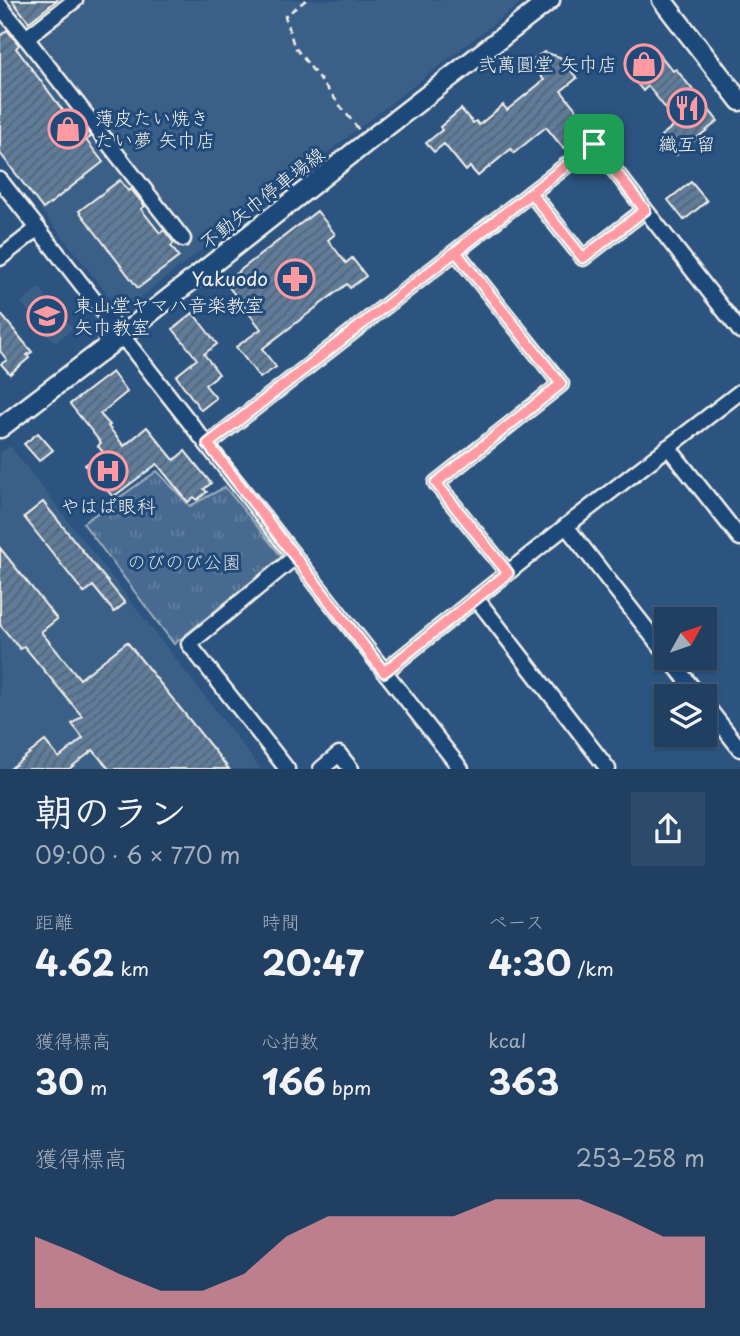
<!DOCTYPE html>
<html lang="ja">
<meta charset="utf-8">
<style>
:root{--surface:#213f61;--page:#2d4a6a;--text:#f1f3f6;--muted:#a2afbd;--line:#3e5876;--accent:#ff9aa2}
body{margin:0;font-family:"Playpen Sans","Klee One",sans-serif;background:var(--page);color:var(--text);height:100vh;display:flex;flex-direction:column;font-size:26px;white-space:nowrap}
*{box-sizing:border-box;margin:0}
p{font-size:23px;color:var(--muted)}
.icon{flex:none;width:38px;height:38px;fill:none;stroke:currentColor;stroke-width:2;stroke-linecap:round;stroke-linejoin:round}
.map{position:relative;height:769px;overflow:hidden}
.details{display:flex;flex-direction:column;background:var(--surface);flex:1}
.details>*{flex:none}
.needle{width:46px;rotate:50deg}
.tools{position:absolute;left:654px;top:607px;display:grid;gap:14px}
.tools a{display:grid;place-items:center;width:63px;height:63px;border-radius:0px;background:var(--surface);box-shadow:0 2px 5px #0004,0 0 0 2px var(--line);font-size:35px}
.pin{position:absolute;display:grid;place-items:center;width:60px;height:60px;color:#fff;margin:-30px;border-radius:14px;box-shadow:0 4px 10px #0006}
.round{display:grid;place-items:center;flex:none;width:74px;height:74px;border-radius:0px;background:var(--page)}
.overview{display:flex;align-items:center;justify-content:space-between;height:119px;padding:0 35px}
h1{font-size:38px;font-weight:700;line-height:52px}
.stats{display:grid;grid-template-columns:repeat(3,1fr);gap:10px;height:119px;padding:7px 35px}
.stats div{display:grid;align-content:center}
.stats b{font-size:35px;font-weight:700}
.stats small{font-size:19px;font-weight:400}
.stats p{font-size:19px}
.chart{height:196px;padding:14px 35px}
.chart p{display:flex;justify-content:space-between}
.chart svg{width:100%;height:126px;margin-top:7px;fill:var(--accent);opacity:.7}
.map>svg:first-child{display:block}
</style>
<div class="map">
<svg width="740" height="769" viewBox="0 0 740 769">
<defs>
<pattern id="grass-tufts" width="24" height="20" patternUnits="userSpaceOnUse" patternTransform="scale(1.75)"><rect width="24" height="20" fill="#496b90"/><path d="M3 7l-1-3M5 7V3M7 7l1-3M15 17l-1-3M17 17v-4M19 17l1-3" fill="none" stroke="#6481a0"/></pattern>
<pattern id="building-hatch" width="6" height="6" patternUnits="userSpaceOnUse" patternTransform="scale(1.75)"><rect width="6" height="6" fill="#5e7b9a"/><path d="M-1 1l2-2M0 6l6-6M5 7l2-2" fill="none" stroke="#556474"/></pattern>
</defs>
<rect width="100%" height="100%" fill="#2c5481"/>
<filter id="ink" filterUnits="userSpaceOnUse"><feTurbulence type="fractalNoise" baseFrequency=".0143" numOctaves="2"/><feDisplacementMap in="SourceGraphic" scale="14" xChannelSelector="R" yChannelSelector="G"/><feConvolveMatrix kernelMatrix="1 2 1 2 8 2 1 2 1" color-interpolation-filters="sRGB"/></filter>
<g filter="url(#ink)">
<!-- built -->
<g fill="#3b6088">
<polygon points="0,0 524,0 133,303 113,301 0,157"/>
<polygon points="39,288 73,328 55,343 21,303"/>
<polygon points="10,446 261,769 0,769 0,453"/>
</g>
<!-- grass -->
<polygon fill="url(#grass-tufts)" stroke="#9eaebc" stroke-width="2" points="157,471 190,506 225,487 282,557 174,644 83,523"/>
<!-- building -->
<g fill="url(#building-hatch)" stroke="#f4f1e8" stroke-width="2">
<polygon points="12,0 57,0 29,22"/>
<polygon points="7,30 19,45 16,48 74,125 79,121 91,137 86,140 103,162 43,209 0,153 0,36"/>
<polygon points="544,52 560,57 577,78 561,91 590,126 563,148 546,127 514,153 511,149 478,176 470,167 466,171 444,144 434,152 426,143 442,130 440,127 461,109 473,123 476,121 479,125 503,105 507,110 544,80 529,62"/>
<polygon points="659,54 673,71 676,69 718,121 676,155 661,136 677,123 648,86 643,91 631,76"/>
<polygon points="120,180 128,191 131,189 145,206 141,209 160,233 164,230 174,243 171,246 179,257 138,288 79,211"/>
<polygon points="691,182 707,201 684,220 668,200"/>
<polygon points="317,211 335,234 328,240 346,263 352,258 366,276 350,288 347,284 262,349 276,367 260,378 236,347 261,329 225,282"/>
<polygon points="0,313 32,352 27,355 29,358 10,374 1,364 7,360 0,351"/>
<polygon points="193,313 217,344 204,354 219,374 205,385 216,398 201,410 176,376 197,359 173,329"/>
<polygon points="112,372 127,392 100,414 110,425 108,426 124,446 147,427 174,460 185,451 211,483 204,489 207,492 197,500 194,497 188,502 157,464 113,497 85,465 103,452 98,446 101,443 70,404"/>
<polygon points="38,433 53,450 39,461 24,444"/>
<polygon points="43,502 125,603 114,612 93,586 84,593 24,517"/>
<polygon points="0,548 57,619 41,632 80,679 127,642 229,769 109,769 93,750 69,769 10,769 45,741 59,758 83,738 72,724 82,716 24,646 20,649 0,625"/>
</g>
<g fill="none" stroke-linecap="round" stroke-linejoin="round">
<!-- minor casing -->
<g stroke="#f4f1e8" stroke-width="19">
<g id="minor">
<polyline points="0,6 26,38 75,0"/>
<polyline points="26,38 183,239"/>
<polyline points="0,180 461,769"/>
<polyline points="531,193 583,258 645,210"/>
<polyline points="456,252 561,384 436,483 508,573"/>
<polyline points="0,258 37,229"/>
<polyline points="208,444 594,144 740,331"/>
<polyline points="668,447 740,538"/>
<polyline points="566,526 667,655"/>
<polyline points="476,598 608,769"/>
<polyline points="669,658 699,696"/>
<polyline points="384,672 566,526 740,392"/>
<polyline points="705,704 740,749"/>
<polyline points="287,769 189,644 295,557"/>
<polyline points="321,769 339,754 351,769"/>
</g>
</g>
<!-- major casing -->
<g stroke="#f4f1e8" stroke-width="23">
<g id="major">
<polyline points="662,0 740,101"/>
<polyline points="0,428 121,336 368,141 550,0"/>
</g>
</g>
<!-- path -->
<polyline stroke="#f4f1e8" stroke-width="2.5" stroke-dasharray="7 5" stroke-linecap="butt" points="306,0 285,16 294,46 359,130"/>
<!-- minor -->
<use href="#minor" stroke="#1f4a7a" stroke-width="14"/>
<!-- major -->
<use href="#major" stroke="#1f4a7a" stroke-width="18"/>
</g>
</g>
<g fill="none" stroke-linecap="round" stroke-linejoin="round" filter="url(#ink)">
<!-- route casing -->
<g stroke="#fff" stroke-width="14">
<path id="route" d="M594,144C465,244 337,344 208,444L384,672L508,573L436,483L561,384L456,252L531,193L583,258L645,210L594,144"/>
</g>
<!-- route -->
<use href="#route" stroke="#ff9aa2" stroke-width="9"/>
</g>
<!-- icons -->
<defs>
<g id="shop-ring" transform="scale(2.0125)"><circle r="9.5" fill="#1f4a7a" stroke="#ff9aa2" stroke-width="1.5"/><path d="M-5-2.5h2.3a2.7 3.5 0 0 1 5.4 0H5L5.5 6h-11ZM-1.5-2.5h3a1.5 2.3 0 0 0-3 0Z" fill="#ff9aa2"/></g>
<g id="restaurant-ring" transform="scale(2.0125)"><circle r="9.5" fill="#1f4a7a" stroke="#ff9aa2" stroke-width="1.5"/><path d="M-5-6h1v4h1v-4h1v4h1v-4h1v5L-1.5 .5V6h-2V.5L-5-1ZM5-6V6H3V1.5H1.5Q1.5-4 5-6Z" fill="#ff9aa2"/></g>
<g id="pharmacy-ring" transform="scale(2.0125)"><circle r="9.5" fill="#1f4a7a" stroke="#ff9aa2" stroke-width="1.5"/><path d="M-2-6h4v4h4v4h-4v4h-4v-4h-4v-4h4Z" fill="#ff9aa2"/></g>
<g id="school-ring" transform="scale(2.0125)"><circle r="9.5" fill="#1f4a7a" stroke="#ff9aa2" stroke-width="1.5"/><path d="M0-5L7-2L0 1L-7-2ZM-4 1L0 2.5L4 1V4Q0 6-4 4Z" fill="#ff9aa2"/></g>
<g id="hospital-ring" transform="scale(2.0125)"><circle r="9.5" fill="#1f4a7a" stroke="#ff9aa2" stroke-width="1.5"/><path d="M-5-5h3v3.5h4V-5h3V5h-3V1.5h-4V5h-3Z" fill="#ff9aa2"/></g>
</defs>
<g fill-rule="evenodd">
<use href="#shop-ring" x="644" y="64"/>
<use href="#restaurant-ring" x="687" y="108"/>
<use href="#shop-ring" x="68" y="129"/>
<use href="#pharmacy-ring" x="295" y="279"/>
<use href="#school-ring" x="47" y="316"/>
<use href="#hospital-ring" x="108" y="471"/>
</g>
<g text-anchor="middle" stroke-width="6" stroke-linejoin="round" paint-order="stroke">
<!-- poi labels -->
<g font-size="19" fill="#f4f1e8" stroke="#1f4a7a" text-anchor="end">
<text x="617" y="71">弐萬圓堂 矢巾店</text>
<text x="95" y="125" text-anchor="start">薄皮たい焼き<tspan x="95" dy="22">たい夢 矢巾店</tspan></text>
<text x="687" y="151" text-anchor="middle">織互留</text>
<text x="268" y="286">Yakuodo</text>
<text x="74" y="312" text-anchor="start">東山堂ヤマハ音楽教室<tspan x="74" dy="22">矢巾教室</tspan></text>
<text x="108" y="513" text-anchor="middle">やはば眼科</text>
</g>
<!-- street labels -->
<g font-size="19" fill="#f4f1e8" stroke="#1f4a7a">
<text transform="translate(262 198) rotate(-38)" y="7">不動矢巾停車場線</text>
</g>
<!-- park labels -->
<g font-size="19" fill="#dadddb" stroke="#1f4a7a">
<text x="184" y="569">のびのび公園</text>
</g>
</g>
</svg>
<div class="tools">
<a><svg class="needle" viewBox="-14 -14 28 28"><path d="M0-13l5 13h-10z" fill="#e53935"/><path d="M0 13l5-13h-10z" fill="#a2afbd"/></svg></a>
<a><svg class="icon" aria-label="layers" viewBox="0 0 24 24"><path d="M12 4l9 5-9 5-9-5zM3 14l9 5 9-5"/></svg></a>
</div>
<div class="pin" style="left:594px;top:144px;background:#1e9e55"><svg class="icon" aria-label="arrive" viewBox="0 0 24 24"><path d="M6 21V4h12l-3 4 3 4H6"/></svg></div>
</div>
<section class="details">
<div class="overview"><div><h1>朝のラン</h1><p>09:00 · 6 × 770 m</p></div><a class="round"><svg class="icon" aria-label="share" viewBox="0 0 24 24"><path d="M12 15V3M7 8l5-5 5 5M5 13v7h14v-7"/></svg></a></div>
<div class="stats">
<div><p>距離</p><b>4.62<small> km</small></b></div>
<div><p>時間</p><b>20:47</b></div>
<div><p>ペース</p><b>4:30<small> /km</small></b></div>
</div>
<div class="stats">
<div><p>獲得標高</p><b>30<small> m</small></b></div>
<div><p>心拍数</p><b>166<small> bpm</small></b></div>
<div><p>kcal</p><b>363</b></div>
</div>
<div class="chart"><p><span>獲得標高</span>253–258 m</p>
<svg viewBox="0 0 160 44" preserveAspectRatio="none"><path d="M0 44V19L10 25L20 32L30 38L40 38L50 32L60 19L70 12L80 12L90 12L100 12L110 6L120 6L130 6L140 12L150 19L160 19V44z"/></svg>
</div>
</section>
